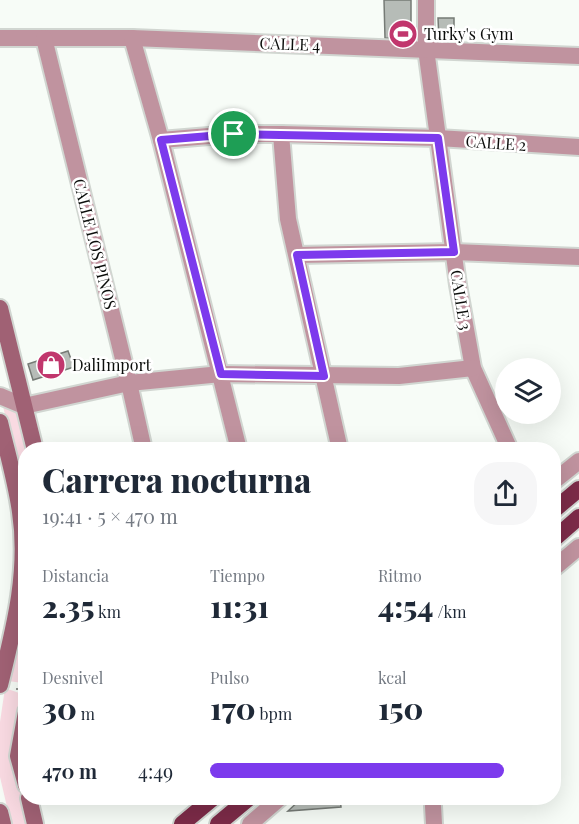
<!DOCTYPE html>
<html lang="es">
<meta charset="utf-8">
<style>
:root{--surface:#fff;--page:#f6f6f7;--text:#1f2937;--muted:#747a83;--accent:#7c3aed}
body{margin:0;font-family:"Playfair Display",serif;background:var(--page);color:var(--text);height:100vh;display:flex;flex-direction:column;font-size:22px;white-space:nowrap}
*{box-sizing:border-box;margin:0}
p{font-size:20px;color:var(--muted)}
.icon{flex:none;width:33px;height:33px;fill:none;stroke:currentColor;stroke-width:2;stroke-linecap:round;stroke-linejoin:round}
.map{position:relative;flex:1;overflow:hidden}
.details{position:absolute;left:18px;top:442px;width:543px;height:363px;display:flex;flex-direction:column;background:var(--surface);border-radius:24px;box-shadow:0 6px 24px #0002}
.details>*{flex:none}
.tools{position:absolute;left:495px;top:358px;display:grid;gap:12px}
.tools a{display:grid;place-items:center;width:66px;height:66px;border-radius:50%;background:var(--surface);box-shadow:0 6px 24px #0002;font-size:30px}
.pin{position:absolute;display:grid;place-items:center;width:51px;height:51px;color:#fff;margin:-26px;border:3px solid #fff;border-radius:50%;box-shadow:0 2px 6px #0007}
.round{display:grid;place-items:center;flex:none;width:63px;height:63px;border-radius:24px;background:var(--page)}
.head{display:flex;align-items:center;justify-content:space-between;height:102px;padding:0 24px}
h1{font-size:33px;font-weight:800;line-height:45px}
.metrics{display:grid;grid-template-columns:repeat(3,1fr);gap:9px;height:102px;padding:6px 24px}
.metrics div{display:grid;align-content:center}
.metrics b{font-size:30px;font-weight:800}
.metrics small{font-size:16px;font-weight:400}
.metrics p{font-size:16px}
ul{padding:0 24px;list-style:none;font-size:20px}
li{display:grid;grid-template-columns:96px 72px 1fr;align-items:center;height:45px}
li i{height:15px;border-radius:8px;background:var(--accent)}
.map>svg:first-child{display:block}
</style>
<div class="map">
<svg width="579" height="824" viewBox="0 0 579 824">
<rect width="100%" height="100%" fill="#f7fcf7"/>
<!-- green -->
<g fill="#f9dae2">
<polygon points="3,406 20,411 28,450 26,450 25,506"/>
<polygon points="25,599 26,670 23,683 8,681"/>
<polygon points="5,688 22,694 12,755 29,824 11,824 0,777 0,722"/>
</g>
<!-- building -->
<g fill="#b6bcb7" stroke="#767b76" stroke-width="1.5">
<polygon points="384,0 411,0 411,39 385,38"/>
<polygon points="438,18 454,18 454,40 439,40"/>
<polygon points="68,351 74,367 33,380 28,364"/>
<polygon points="302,798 340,798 341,807 288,811"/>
</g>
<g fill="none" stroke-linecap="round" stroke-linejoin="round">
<!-- minor casing -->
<g stroke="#d1d6d1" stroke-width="20">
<g id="minor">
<polyline points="426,0 426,49 458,285 473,368 510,450"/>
<polyline points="0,38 132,38 579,56"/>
<polyline points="44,38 129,383 144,450"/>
<polyline points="132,38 161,140 239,450"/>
<polyline points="281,134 288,219 340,450"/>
<polyline points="161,140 233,134 281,134 438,138 579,147"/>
<polyline points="297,255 454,252 579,257"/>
<polyline points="0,396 24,406 129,383 221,374 399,376 473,368"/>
<polyline points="554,481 579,461"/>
<polyline points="554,568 579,547"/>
<polyline points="433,806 434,824"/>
<polyline points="250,824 280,798"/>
</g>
</g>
<!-- secondary casing -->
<g stroke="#d1d6d1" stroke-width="20">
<g id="secondary">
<polyline points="0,308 35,450"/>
<path d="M0,422C7,452 16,482 20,512C29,571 14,628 0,685"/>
<polyline points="26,712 18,756 26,785"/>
<polyline points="29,798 35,824"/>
<polyline points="0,812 3,824"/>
</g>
</g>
<!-- trunk casing -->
<g stroke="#d1d6d1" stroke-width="20">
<g id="trunk">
<polyline points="554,510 579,489"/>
<polyline points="554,539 579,517"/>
<polyline points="182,824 213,798"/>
<polyline points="218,824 249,798"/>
</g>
</g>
<!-- path -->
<polyline stroke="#909490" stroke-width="2" stroke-dasharray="3 3" stroke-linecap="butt" points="16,689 26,689"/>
<!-- minor -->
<use href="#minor" stroke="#c0939f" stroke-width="16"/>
<!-- secondary -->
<use href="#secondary" stroke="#a06174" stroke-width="16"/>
<!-- trunk -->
<use href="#trunk" stroke="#7c2b48" stroke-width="16"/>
</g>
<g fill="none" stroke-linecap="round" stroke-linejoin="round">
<!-- route casing -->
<g stroke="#fff" stroke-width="12">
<polygon id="route" points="234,134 438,138 454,252 297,255 324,376 221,374 161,140"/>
</g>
<!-- route -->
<use href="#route" stroke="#7c3aed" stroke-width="8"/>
</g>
<!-- icons -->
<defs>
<g id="stadium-disc" transform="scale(1.5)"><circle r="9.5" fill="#c1366d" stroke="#fff"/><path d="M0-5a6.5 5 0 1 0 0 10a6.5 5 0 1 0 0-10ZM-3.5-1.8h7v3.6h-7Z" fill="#fff"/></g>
<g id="shop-disc" transform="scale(1.5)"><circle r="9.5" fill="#c1366d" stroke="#fff"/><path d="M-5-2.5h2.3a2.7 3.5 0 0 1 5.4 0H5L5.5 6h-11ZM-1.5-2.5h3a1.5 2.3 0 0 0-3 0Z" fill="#fff"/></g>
</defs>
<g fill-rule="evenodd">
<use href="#stadium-disc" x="403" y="34"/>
<use href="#shop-disc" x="51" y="365"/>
</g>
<g text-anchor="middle" stroke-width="5" stroke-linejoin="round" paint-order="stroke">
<!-- poi labels -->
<g font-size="16" fill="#0b0d0b" stroke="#fff" text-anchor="start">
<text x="424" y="40">Turky's Gym</text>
<text x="72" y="371">DaliImport</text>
</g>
<!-- street labels -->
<g font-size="16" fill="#0b0d0b" stroke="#fff">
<text transform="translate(290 44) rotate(2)" y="6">CALLE 4</text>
<text transform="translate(496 143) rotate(4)" y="6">CALLE 2</text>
<text transform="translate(95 244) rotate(76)" y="6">CALLE LOS PINOS</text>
<text transform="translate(461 300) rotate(81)" y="6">CALLE 3</text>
</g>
</g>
</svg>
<div class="tools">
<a><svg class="icon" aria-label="layers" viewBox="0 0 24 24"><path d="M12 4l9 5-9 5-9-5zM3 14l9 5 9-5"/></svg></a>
</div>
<div class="pin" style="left:234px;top:134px;background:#1e9e55"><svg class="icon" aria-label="arrive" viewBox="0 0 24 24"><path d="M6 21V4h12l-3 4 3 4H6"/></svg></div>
<section class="details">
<div class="head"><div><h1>Carrera nocturna</h1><p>19:41 · 5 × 470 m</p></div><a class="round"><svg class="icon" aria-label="share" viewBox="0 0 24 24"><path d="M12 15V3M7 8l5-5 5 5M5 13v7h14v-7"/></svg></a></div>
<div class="metrics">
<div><p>Distancia</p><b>2.35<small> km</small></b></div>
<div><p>Tiempo</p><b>11:31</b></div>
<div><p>Ritmo</p><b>4:54<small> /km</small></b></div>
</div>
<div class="metrics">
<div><p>Desnivel</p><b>30<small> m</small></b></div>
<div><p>Pulso</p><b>170<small> bpm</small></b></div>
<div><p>kcal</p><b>150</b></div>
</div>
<ul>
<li><b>470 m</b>4:49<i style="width:90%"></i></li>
</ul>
</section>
</div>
